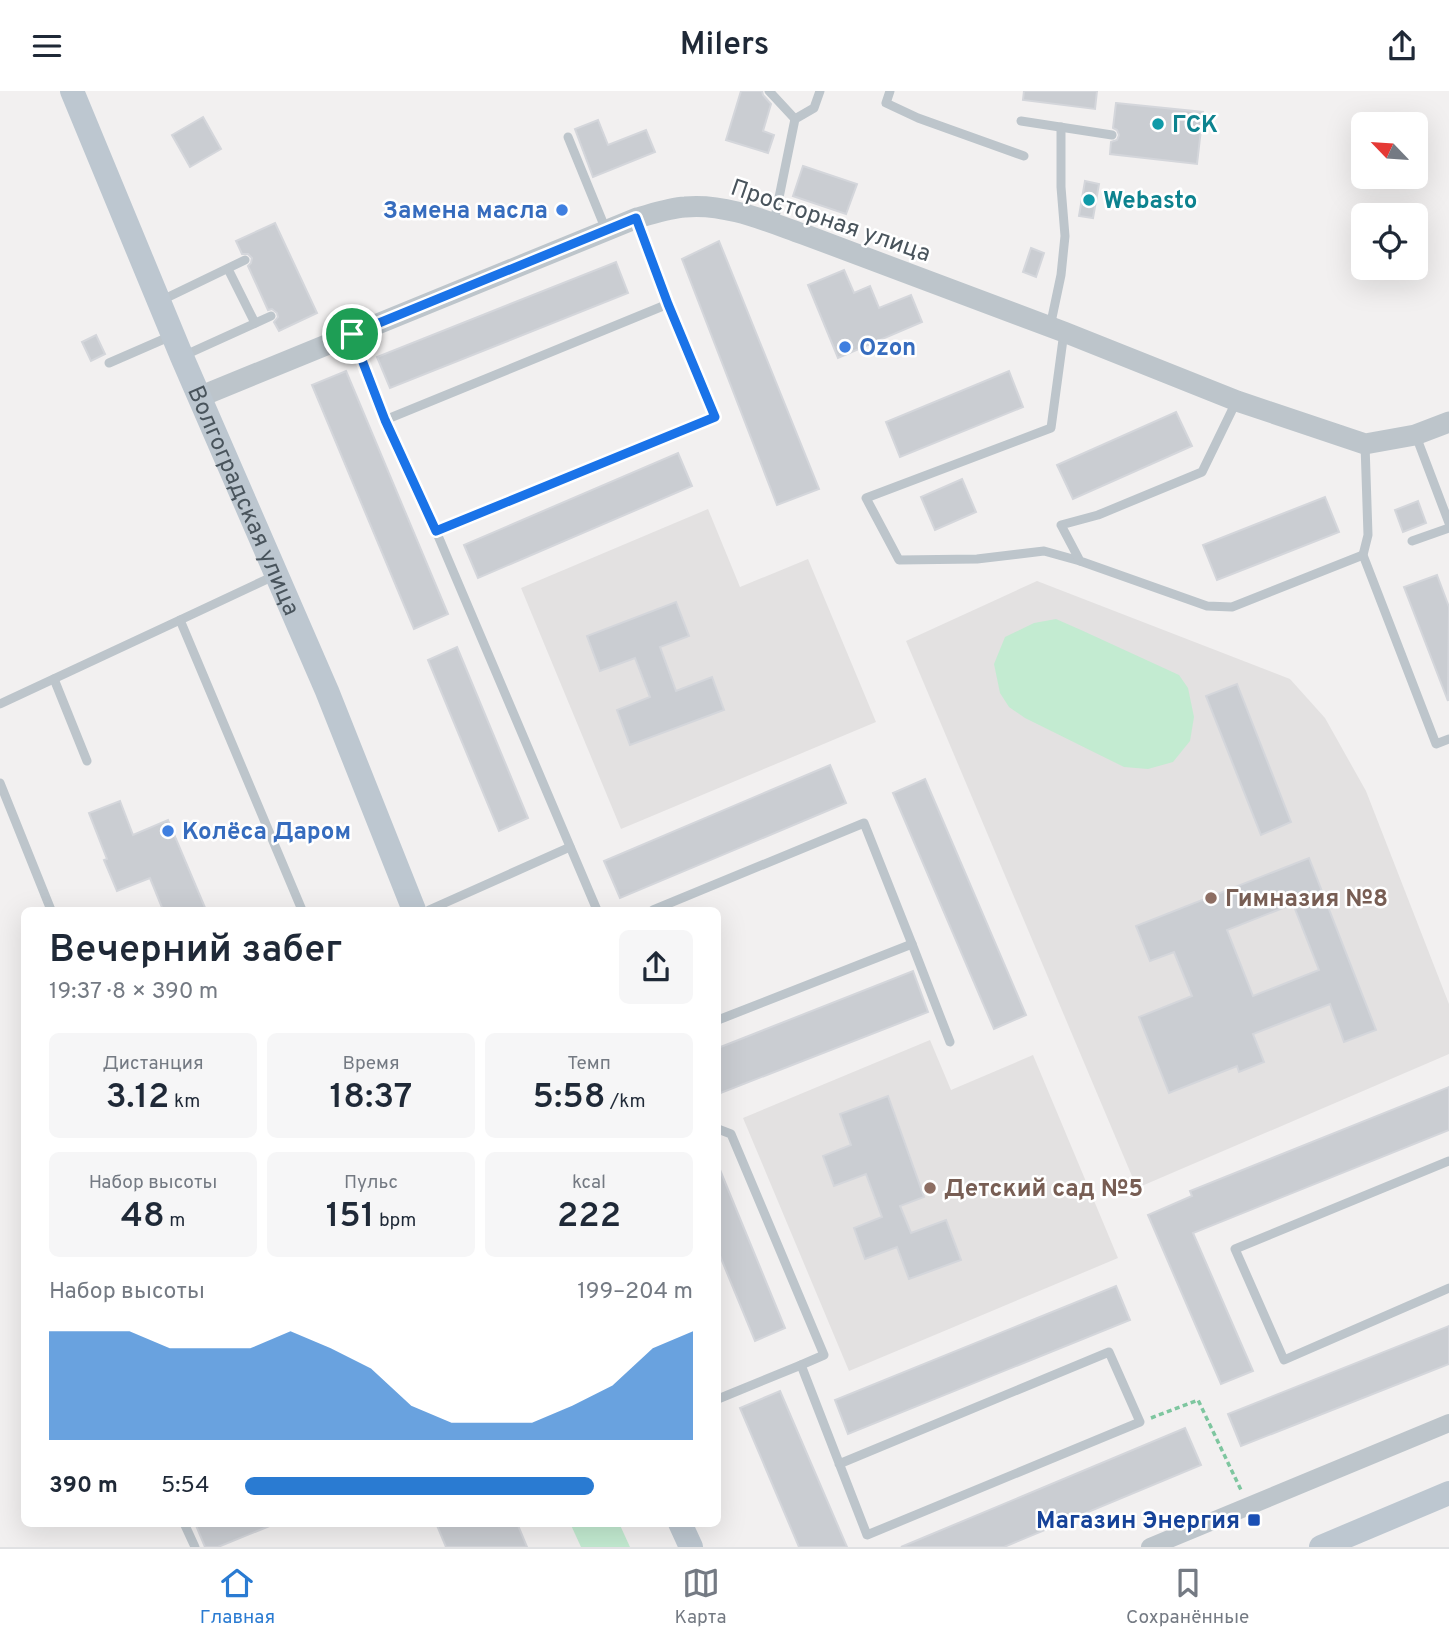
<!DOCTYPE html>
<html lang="ru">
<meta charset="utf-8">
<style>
:root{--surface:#fff;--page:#f6f6f7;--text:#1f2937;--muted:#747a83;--line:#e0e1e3;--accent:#2a7bd2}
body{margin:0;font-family:Overpass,sans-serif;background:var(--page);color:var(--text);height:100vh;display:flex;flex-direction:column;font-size:26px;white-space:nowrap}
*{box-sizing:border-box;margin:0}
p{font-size:23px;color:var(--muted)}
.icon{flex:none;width:38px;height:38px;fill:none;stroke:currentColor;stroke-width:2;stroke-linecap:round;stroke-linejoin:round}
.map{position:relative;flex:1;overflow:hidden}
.panel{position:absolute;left:21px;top:816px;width:700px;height:620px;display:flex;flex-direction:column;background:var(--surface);border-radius:10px;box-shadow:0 7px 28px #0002}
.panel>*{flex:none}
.needle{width:46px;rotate:295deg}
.controls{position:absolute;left:1351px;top:21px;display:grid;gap:14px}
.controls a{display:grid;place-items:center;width:77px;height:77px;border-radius:10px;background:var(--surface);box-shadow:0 7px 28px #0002;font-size:35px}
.pin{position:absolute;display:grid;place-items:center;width:60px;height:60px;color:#fff;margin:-30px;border:4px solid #fff;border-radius:50%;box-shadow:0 2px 7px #0007}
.round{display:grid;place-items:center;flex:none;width:74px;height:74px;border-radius:10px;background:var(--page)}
.head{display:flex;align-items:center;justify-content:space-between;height:119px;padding:0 28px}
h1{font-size:38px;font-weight:600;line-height:52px}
.figures{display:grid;grid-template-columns:repeat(3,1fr);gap:10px;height:119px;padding:7px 28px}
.figures div{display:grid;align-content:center;border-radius:10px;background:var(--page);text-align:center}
.figures b{font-size:35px;font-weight:600}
.figures small{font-size:19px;font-weight:400}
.figures p{font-size:19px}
.chart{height:196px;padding:14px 28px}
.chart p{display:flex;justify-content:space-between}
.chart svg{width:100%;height:126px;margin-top:7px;fill:var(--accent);opacity:.7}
ul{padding:0 28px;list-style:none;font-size:23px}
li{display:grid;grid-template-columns:112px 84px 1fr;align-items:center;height:52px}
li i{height:18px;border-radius:9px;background:var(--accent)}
header{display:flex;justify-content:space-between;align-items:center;height:91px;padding:0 28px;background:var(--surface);font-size:32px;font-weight:600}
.menu{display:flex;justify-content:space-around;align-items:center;height:98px;border-top:2px solid var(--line);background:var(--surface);font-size:19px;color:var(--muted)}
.menu a{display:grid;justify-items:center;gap:4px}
.menu .on{color:var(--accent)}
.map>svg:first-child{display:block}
</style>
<header><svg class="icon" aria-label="menu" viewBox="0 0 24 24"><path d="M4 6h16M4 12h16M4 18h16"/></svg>Milers<svg class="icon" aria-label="share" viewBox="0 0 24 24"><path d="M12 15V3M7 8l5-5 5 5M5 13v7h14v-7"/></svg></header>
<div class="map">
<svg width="1449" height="1456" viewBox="0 0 1449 1456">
<rect width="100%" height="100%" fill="#f2f0f0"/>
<!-- education -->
<g fill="#e3e1e1">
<polygon points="708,418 740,496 808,468 876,631 621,738 521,497"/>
<polygon points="1037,490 1290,588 1325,627 1366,700 1449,913 1449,963 1137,1097 906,550"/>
<polygon points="930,949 951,999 1033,964 1118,1167 849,1280 743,1027"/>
</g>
<!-- green -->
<g fill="#c3ebd1">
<polygon points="1056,528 1081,539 1179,584 1188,597 1194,626 1190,650 1173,671 1148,678 1124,676 1025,627 1009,616 1000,602 994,573 1005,546 1034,532"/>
<polygon points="570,1432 619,1432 630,1456 581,1456"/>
</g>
<!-- building -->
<g fill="#cacdd2" stroke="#d4d6db" stroke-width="2" fill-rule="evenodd">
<polygon points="741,0 762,0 763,4 771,13 763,40 774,44 768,62 726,49"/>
<polygon points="1024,0 1097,0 1095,18 1023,9"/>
<polygon points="1116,12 1203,21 1197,73 1110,63 1111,51 1117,49 1119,44 1117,39 1113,37"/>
<polygon points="203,26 221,58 190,76 172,44"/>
<polygon points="598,29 608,54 646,39 655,61 593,86 575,38"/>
<polygon points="803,75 857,93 846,123 793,105"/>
<polygon points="1085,90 1099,93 1093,127 1079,125"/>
<polygon points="275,132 317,222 279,240 274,231 278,226 277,222 272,218 268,219 248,175 251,172 252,167 248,163 242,163 236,150"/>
<polygon points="719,150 819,398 777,414 682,168"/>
<polygon points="1031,157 1044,162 1036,186 1023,181"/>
<polygon points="616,171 628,202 390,297 377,266"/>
<polygon points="844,179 854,202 870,195 879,217 911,204 922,231 838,267 808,194"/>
<polygon points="96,244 105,263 91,270 82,251"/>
<polygon points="346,280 448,523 414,538 312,294"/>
<polygon points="1009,280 1023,316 900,366 886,331"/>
<polygon points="1176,321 1192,355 1073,408 1057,374"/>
<polygon points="678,362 692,395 478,487 464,454"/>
<polygon points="962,388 976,421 935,439 921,406"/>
<polygon points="1325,406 1339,441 1217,489 1203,454"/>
<polygon points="1418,410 1426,432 1403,441 1395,419"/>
<polygon points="1437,484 1449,516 1448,610 1404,496"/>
<polygon points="676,511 689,545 660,556 676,600 712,586 724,619 630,654 617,619 650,606 635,567 600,580 587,545"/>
<polygon points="457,556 528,727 499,740 428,569"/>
<polygon points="1237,593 1291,731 1261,744 1206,605"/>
<polygon points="830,674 846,712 620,807 604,770"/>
<polygon points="925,688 1026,924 994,938 893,702"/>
<polygon points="120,710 133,744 168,729 206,819 163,819 150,787 117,800 104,769 107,768 89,722"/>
<path d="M1309,767L1376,939L1344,951L1330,913L1253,943L1264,971L1239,981L1237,975L1169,1002L1139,926L1192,905L1174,861L1150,870L1136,835ZM1293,813L1319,879L1253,905L1227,839Z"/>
<polygon points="913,880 928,921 718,1003 718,957"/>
<polygon points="1449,996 1449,1039 1193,1142 1253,1280 1221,1293 1148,1124 1192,1105 1190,1100"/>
<polygon points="888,1005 924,1106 900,1115 911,1142 946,1129 961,1169 909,1188 897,1156 865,1168 854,1137 882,1126 866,1083 834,1095 823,1065 851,1054 840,1023"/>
<polygon points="718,1074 785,1237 755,1250 718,1160"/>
<polygon points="1116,1195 1130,1229 848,1343 835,1309"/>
<polygon points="1449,1235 1449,1273 1241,1355 1228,1323"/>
<polygon points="780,1300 847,1456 799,1456 740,1317"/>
<polygon points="1185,1337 1201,1374 1004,1456 901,1456"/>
<polygon points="195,1432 277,1432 218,1456 205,1456"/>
<polygon points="436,1432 517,1432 527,1456 446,1456"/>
</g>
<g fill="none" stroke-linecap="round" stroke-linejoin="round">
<!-- path -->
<polyline stroke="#7ec69f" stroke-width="3.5" stroke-dasharray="5 3.5" stroke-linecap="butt" points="1151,1327 1198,1309 1241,1399"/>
<!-- service -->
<g stroke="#bdc5cb" stroke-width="9">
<polyline points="769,0 795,28"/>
<polyline points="890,0 886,12 918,27 1024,65"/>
<polyline points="1021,30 1112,44"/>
<polyline points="568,46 606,139"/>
<polyline points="774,131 795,28 814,17 820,0"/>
<polyline points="228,178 255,232"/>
<polyline points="160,210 245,169"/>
<polyline points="1050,236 1061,184 1065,145 1061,96 1061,36"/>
<polyline points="1064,241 1051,337 866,407 899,469 977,468 1044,460 1080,470"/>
<polyline points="353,244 385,329 436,440 597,819"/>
<polyline points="183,265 271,225"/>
<polyline points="109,272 171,245"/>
<polyline points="1236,311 1202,381 1098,424 1061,434 1080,470 1207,515 1232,516 1363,464 1436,653 1449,648"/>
<polyline points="385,329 668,213 637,128"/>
<polyline points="1416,345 1449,432"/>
<polyline points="436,440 715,326 668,213"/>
<polyline points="1412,450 1449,437"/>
<polyline points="1363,464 1368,444 1365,353"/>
<polyline points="276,484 180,529 302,819"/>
<polyline points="54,588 87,670"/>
<polyline points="0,613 180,529"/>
<polyline points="0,692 51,819"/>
<polyline points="429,819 570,756"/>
<polyline points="653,819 864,732 912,853 718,929"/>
<polyline points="912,853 950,951"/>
<polyline points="718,1038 731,1043 824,1264 801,1274"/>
<polyline points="1449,1070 1235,1158 1284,1269 1449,1197"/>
<polyline points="718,1308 801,1274 867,1444 1140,1331 1109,1261 839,1373"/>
<polyline points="184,1432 195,1456"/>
</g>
<!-- minor -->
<polyline stroke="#bdc5cb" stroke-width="18" points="1150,1456 1449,1332"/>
<!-- tertiary -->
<path stroke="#bdc5cb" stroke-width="21" d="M199,306L637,127C652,123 669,117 685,116C725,112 766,130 803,143L1064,241L1237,310L1365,353L1415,344L1449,331"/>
<!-- secondary -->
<g stroke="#bdc7d0" stroke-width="24">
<path id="s1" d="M72,0L182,266L327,600L414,819"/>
<polyline points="680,1432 691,1456"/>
<polyline points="1321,1456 1449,1402"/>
</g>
</g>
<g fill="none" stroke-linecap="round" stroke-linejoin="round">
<!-- route casing -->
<g stroke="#fff" stroke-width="14">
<polygon id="route" points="636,127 668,213 715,326 436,440 385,329 352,243"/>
</g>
<!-- route -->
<use href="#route" stroke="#1a73e8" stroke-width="9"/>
</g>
<!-- markers -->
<g fill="#0f9aa8" stroke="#fff" stroke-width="2.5">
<circle cx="1158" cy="33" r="7"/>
<circle cx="1089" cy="109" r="7"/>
</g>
<g fill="#3f7fe0" stroke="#fff" stroke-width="2.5">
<circle cx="562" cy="119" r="7"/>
<circle cx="845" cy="256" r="7"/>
<circle cx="168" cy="740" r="7"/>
</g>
<g fill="#8d6e63" stroke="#fff" stroke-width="2.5">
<circle cx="1211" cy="807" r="7"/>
<circle cx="930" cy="1097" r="7"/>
</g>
<rect fill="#1a4fb4" stroke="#fff" stroke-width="2.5" x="1247" y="1422" width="14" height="14" rx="3.5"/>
<g text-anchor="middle" stroke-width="5" stroke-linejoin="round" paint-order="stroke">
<!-- culture labels -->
<g font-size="24" font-weight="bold" fill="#0d838f" stroke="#fff" text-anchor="start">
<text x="1172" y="41">ГСК</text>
<text x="1103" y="117">Webasto</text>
</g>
<!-- shop labels -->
<g font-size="24" font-weight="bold" fill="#366cbe" stroke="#fff" text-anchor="start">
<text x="548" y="127" text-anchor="end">Замена масла</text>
<text x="859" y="264">Ozon</text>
<text x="182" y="748">Колёса Даром</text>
</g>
<!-- street labels -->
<g font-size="24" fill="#49545c" stroke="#fff">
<text transform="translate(831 129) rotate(19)" y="8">Просторная улица</text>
<text dy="8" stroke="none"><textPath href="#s1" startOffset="444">Волгоградская улица</textPath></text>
</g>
<!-- education labels -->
<g font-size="24" font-weight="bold" fill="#785e54" stroke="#fff" text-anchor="start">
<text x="1225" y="815">Гимназия №8</text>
<text x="944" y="1105">Детский сад №5</text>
</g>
<!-- transit labels -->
<g font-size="24" font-weight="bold" fill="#164399" stroke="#fff" text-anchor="end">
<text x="1240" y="1437">Магазин Энергия</text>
</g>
</g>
</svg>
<div class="controls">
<a><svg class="needle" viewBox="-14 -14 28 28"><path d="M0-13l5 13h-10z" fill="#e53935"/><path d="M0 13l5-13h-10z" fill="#747a83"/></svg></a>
<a><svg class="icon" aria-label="locate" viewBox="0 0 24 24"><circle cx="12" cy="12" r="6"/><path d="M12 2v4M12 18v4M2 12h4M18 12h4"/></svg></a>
</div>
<div class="pin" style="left:352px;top:243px;background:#1e9e55"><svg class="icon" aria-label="arrive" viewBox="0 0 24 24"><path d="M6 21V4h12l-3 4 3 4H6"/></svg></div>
<section class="panel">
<div class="head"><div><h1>Вечерний забег</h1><p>19:37 · 8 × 390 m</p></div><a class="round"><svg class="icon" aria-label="share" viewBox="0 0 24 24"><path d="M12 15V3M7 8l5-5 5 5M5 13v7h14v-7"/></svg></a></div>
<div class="figures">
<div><p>Дистанция</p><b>3.12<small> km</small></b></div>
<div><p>Время</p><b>18:37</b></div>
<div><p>Темп</p><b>5:58<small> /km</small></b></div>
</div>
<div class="figures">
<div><p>Набор высоты</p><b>48<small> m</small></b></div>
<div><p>Пульс</p><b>151<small> bpm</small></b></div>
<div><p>kcal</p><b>222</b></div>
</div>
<div class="chart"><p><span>Набор высоты</span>199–204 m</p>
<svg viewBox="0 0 160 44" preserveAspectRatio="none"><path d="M0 44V6L10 6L20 6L30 12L40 12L50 12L60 6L70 12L80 19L90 32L100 38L110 38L120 38L130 32L140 25L150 12L160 6V44z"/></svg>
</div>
<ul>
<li><b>390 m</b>5:54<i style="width:78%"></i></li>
</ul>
</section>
</div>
<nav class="menu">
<a class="on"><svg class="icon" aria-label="home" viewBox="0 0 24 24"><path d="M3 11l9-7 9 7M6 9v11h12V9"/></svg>Главная</a>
<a><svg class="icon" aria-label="map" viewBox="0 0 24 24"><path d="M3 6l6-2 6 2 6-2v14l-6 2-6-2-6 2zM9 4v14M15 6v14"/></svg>Карта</a>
<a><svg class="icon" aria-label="saved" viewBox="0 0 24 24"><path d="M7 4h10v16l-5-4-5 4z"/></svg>Сохранённые</a>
</nav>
